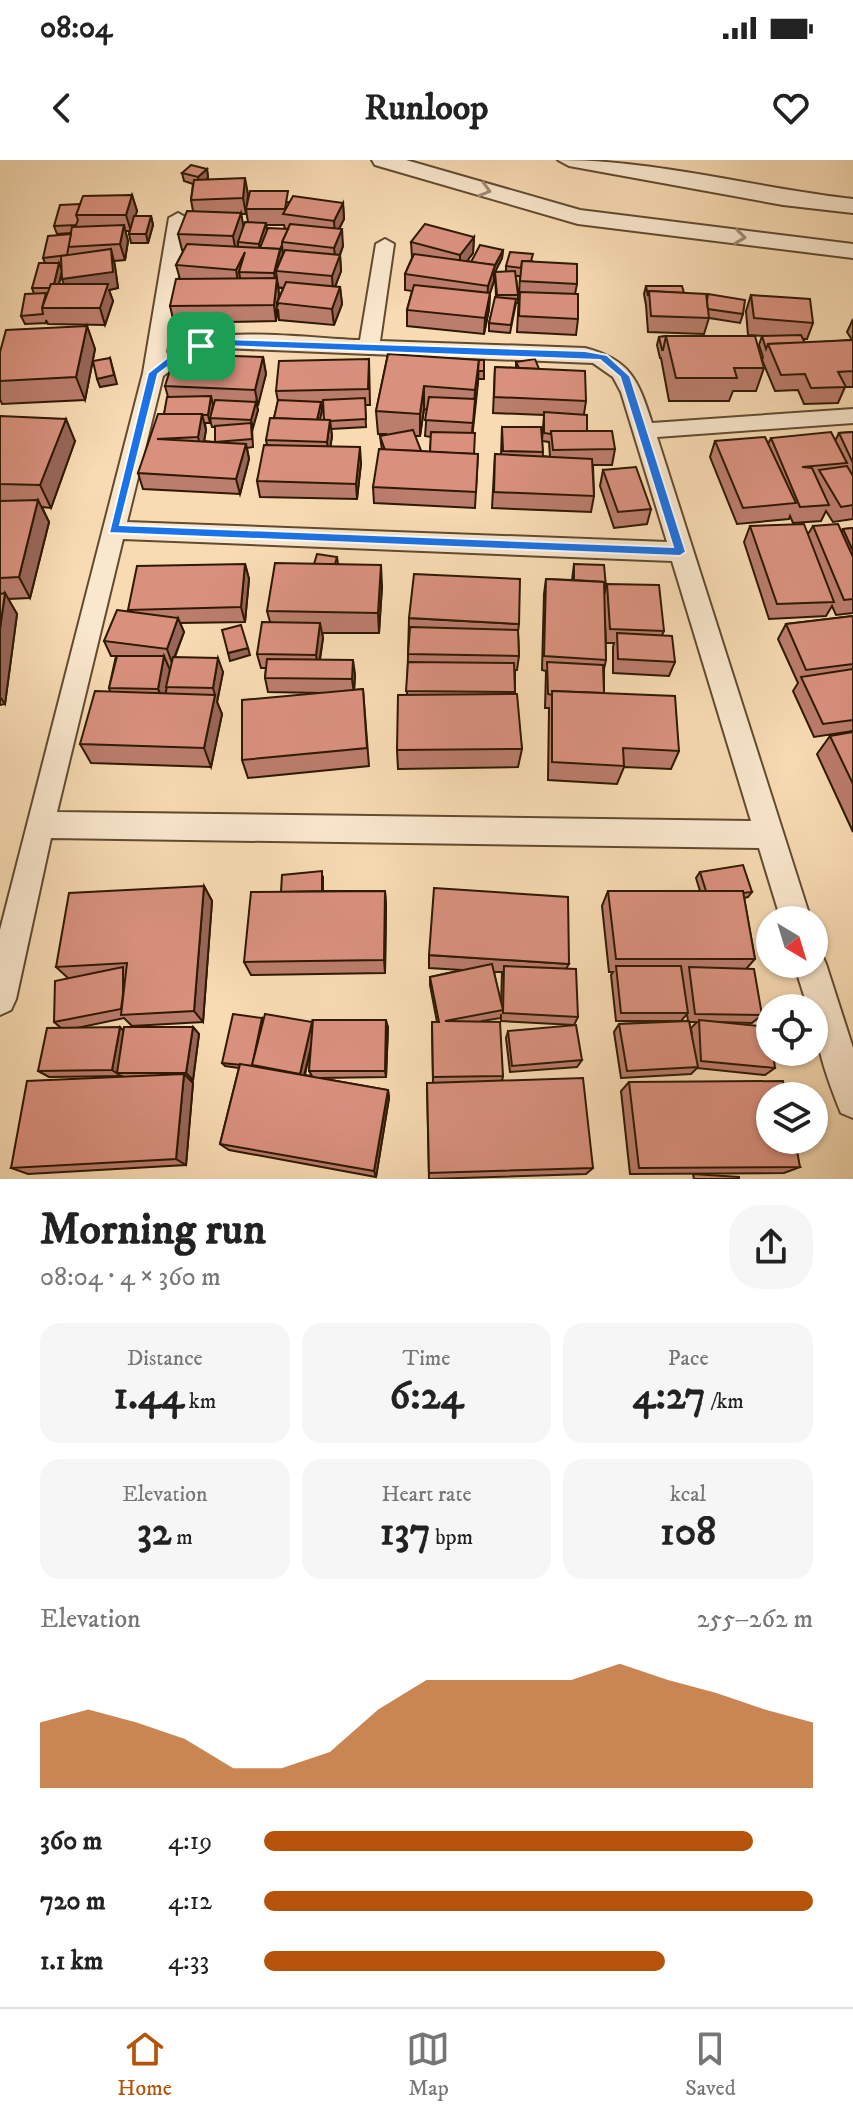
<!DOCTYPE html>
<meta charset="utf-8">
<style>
:root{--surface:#fff;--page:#f6f6f6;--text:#222;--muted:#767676;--line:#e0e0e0;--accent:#b45309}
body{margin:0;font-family:"IM FELL DW Pica",serif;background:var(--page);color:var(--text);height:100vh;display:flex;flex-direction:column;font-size:30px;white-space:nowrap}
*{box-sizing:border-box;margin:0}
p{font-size:26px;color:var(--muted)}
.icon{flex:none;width:44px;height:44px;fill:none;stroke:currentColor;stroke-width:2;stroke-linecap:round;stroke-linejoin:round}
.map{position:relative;height:1019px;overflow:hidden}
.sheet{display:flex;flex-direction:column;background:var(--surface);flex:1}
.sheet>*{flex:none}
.needle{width:52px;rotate:142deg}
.controls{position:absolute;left:756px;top:746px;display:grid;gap:16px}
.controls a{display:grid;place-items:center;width:72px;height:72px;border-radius:50%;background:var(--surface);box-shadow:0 2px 6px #0004;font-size:40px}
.pin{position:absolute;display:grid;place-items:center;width:68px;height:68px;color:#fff;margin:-34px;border-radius:16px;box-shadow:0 4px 12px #0006}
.round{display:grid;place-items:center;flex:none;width:84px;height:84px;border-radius:32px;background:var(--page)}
.overview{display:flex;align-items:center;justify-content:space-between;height:136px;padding:0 40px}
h1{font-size:44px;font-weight:800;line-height:60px}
.figures{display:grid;grid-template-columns:repeat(3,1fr);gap:12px;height:136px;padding:8px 40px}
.figures div{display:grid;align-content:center;border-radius:20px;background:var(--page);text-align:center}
.figures b{font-size:40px;font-weight:800}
.figures small{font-size:22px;font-weight:400}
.figures p{font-size:22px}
.chart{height:224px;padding:16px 40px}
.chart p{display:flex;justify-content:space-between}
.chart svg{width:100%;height:144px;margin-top:8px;fill:var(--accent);opacity:.7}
ul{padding:0 40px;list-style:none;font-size:26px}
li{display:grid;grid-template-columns:128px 96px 1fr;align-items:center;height:60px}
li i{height:20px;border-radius:10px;background:var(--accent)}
.status{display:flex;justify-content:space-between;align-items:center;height:56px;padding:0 40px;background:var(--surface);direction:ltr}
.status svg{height:22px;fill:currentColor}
header{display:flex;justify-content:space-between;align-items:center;height:104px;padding:0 40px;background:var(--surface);font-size:36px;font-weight:800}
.tab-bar{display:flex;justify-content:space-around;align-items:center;height:112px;border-top:2px solid var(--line);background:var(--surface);font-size:22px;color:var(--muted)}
.tab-bar a{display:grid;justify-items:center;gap:4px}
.tab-bar .selected{color:var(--accent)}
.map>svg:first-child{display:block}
</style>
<div class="status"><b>08:04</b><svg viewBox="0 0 49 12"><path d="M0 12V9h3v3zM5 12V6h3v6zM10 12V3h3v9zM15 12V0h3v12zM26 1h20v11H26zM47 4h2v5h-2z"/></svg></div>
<header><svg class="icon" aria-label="back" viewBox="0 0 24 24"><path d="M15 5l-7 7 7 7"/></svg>Runloop<svg class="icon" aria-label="heart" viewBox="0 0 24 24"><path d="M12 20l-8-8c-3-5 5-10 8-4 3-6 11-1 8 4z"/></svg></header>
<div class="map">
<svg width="853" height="1019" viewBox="0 0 853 1019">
<rect width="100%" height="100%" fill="#f8dbb3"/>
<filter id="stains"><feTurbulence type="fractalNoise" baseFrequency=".0025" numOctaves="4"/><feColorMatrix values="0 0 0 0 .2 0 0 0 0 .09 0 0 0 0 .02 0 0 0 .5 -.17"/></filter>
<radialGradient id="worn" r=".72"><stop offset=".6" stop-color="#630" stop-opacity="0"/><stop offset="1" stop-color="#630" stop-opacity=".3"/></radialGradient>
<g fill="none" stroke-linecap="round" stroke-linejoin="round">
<!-- minor casing -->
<g stroke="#614a2f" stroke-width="4">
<g id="minor">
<path d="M178,53L187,58L166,193C208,162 309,179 360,180L376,84L385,79L394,84L380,181L585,188C631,200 638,220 652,263L853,249V263L657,277L811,760H781L759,688L51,678L16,839L11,850L0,855V770L143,213L169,58ZM222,188L593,203L613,217L621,232L667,382L127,362L163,216L188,197ZM123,379L672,401L751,661L57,652Z"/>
<path d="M814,790L821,793L826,804L853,888V958L841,953C828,921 814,883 814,848H808L794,804H814Z"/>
</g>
</g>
<!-- tertiary casing -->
<g stroke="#614a2f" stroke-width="4">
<g id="tertiary">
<polygon points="372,0 406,0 580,50 853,84 853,98 578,64 375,5"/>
<path d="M558,0C657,0 755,28 853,39V53L783,45L569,6Z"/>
</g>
</g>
<!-- minor -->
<use href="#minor" fill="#fae8ce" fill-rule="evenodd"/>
<!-- tertiary -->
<use href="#tertiary" fill="#fae8ce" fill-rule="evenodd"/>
</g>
<!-- wall -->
<g fill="#bb7d6c" stroke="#2f1903" stroke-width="2" fill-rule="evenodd">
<path d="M207,9L208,18L206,19L248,34L247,45L289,42L343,43L344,59L339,69L343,86L340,95L341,111L335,127H340L342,144L334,165L279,160L278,149L276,161L174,163L170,146L180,119L176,105L184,90H182L178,74L193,51L191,40L193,24L184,21L182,13ZM246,50L248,62L243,66L241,54H246ZM266,65H284L285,69L267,71ZM278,123V127L283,128L279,139Z"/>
<path d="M132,35L137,51L135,56H151L153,65L148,83H131L129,74L130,71H125L128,81L125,100L114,101L118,128L109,130L113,141L105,165L48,164L46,160V163L25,164L21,156L34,134L32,128L45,103L43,98L71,73L57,74L54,66L80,44ZM62,112L64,124H59Z"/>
<polygon points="474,77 473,93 467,101 471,102 503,90 502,98 495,112 506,112 506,106 532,101 577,124 575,134 578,159 576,175 517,172 520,116 516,116 518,135 518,143 516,143 510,173 489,171 489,163 496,137 495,113 494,121 490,133 489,149 484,174 407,166 407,150 412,131 405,130 405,114 412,98 411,82"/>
<polygon points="646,126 684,133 706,139 743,154 740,163 709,158 704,174 648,172 646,145 644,134"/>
<polygon points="751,135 813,163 807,179 803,179 805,183 852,180 847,172 853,159 853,227 845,227 838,243 804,244 798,230 775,231 762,200 763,197 759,185 762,176 766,176 748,175 746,151"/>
<polygon points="87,166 95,189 85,240 2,244 0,239 0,192"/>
<polygon points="666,176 764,208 756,231 733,231 729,241 669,241 661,198 660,198 657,185 659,177"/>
<path d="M388,194L484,211V219H478L472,273L474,294H478L475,348L374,343L373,327L382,290L380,276L387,274H378L376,251ZM424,249L427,250L425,276L431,277L430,292L421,291L415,276H420Z"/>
<path d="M263,197L266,214L257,246L258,250L252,268L253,287L247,288L249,299L240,334L143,329L138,313L164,254L168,237L165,226ZM210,260L212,267H215V282L204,281L206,270L205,263H210Z"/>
<path d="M369,199L370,245H365L366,267L331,269L332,276L330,287L361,303L357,339L260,337L257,321L267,285L266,280L274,258L278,241L276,231ZM321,246H323L324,260H320Z"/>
<path d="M516,202L539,209L586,241L584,254L587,271L615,289L612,305H593L594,336L591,352L492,348L495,294L501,295L502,267L542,281L544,255L493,253L495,207L516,208ZM542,281L549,282L550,297L543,296Z"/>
<polygon points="0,256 75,281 51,348 42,347 49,362 30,438 8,439 17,454 5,544 0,545"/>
<polygon points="853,272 853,359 833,362 826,351 821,361 793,363 790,356 789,359 737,364 710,297 715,281 768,284 771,278 835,281 839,273"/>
<polygon points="603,310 651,349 647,364 614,368 600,326"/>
<polygon points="750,366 808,374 813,366 842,371 843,369 853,368 853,453 836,455 832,446 826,456 769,459 744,382"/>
<polygon points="337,397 338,404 382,426 379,473 322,473 323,478 320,500 355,514 354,530 363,529 369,606 248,618 242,600 320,533 268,532 265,518 266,508 261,508 257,494 270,462 267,451 314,404"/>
<polygon points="245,404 249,419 245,462 180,463 184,472 175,497 223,512 217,542 222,554 211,607 91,603 80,584 110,531 109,528 116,496 111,496 104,481 129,452 128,450"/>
<polygon points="574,404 606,427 604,435 607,424 664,471 662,475 675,502 669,516 613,513 613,487 614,483 606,483 605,464 606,500 604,509 604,533 679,591 671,609 624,607 617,624 548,620 549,548 545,548 546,511 542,510 544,434 546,419 572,420"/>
<polygon points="853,456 853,571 814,577 793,531 798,523 778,479 786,464"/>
<polygon points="409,458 519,464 518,472 519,496 517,510 515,510 515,534 522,589 518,607 398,609 397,590 407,535"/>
<polygon points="853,572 853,672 817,594 830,576"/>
<path d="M700,712L752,732L748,737L744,738L755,799L746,809L762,855L752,863L718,862L775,908L765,915L697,908L691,914L621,918L614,872L619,864L688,861L687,854L681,861H616L611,815L613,812H609L602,746L608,731H700L696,718ZM689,862H697L691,868L692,875Z"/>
<polygon points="323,717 323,731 385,731 386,746 385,813 251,815 244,802 281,732"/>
<polygon points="204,726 212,741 203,862 132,866 124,858 77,868 124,871 193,867 199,874 193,920 190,920 193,923 186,1005 28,1014 11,1008 121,916 49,917 38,911 61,868 54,862 68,818 56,807"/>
<path d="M429,795L569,804L566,809L578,857L574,865L501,861V854V858L482,861L503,916L502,921L593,1008L586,1014L429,1019L427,923H433L432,862H437L430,825V817L462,810L429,808ZM494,812H502L501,845Z"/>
<path d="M262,858L263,861L312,862L313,865L388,867L386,917L320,918L388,930L389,938L376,1017L229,990L220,984L239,908L225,906L222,903ZM311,885L309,911L312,916L305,915Z"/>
<polygon points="508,871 582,900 577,907 510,912 506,878"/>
<polygon points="629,922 800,1007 784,1013 630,1014 621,931"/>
</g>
<!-- shaded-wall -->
<g fill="#986658" stroke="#2f1903" stroke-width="2">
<polygon points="207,9 208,18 200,26 198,17"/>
<polygon points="245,18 248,34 246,54 243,38"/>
<polygon points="132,35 137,51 131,71 126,55"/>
<polygon points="343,43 344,59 335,77 334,61"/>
<polygon points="241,53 244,69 238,82 238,85 236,92 233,76"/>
<polygon points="151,56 153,65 148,83 146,74"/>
<polygon points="266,63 267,71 260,92 259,84"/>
<polygon points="124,65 128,81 125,100 120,84"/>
<polygon points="342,69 343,86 336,104 334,88"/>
<polygon points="474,77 473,93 460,111 460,95"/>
<polygon points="282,85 283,93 276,111 279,134 278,144 277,143 276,161 274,145 276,128 274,113"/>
<polygon points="111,89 115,106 118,128 109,130 113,141 105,165 100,148 68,136 62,119"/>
<polygon points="503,90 502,98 494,114 494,121 487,142 488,126 494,108"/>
<polygon points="245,92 239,112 241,122 239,127 236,110"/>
<polygon points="340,95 341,111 333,132 332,116"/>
<polygon points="59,103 62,111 56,136 53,128"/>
<polygon points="340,127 342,144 334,165 332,149"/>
<polygon points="490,133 489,149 484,174 485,158"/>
<polygon points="87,166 95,189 85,240 76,217"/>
<polygon points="263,197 266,214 258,246 255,230"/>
<polygon points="110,198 117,224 100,227 97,219"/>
<polygon points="479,200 478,223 472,279 475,230"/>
<polygon points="424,226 424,249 420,276 420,254"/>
<polygon points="211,236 213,245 210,263 208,255"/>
<polygon points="256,242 258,250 253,268 251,260"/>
<polygon points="321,242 322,250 318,270 317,261"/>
<polygon points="202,254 206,270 202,293 198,277"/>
<polygon points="66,259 75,281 51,348 40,325"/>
<polygon points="330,260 332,276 329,297 327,282"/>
<polygon points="246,284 249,299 240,334 236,319"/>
<polygon points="360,287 361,303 357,339 356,324"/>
<polygon points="38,340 49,362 30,438 19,417"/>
<polygon points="245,404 249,419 245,462 241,447"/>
<polygon points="381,405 382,426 379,473 378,453"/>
<polygon points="5,433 17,454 5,544 0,537 0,468"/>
<polygon points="178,458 184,472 172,503 167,489"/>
<polygon points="320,463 323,478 318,509 316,495"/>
<polygon points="248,488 250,495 230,501 228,493"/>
<polygon points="164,496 170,510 164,542 158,529"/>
<polygon points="218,498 223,512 217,542 222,554 211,607 204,588 215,535 213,528"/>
<polygon points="353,500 355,514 354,533 352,519"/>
<polygon points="204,726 212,741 203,862 194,851"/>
<polygon points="385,731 386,746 385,813 384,800"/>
<polygon points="386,860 388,867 386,917 385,911"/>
<polygon points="312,862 315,870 303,920 300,914"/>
<polygon points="120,867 128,875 117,913 121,916 112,910"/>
<polygon points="193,867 199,874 193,920 186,913"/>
<polygon points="184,914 193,923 186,1005 176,999"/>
<polygon points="388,930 389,938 376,1017 374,1011"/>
</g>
<!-- building -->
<g fill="#d9917e" stroke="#2f1903" stroke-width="2">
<polygon points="191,5 207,9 198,17 182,13"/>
<polygon points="245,18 243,38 191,40 194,20"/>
<polygon points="250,31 288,31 285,49 246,49"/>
<polygon points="132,35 126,55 76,55 83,36"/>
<polygon points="293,36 343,43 334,61 283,54"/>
<polygon points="80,44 76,55 78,60 76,65 54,66 60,45"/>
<polygon points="187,51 241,53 233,76 178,74"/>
<polygon points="134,56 151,56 146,74 129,74"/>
<polygon points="245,62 266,63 259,84 238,82"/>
<polygon points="290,64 342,69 334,88 282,82"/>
<polygon points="425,64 474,77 460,95 411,82"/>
<polygon points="124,65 120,84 68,87 72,67"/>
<polygon points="268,68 288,69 282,82 282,85 280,89 260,88"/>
<polygon points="71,74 67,95 43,98 48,76"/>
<polygon points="187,84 280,89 274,113 239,112 245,92 236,110 176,105"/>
<polygon points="480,85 503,90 495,105 471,102"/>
<polygon points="111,89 113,112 62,119 61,96"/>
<polygon points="285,90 340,95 332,116 276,111"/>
<polygon points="510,92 533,94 531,101 522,101 521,108 506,106"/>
<polygon points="414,94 495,105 488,126 405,114"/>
<polygon points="522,101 577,104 577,124 520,121"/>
<polygon points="39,103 59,103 54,124 51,124 50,128 32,128"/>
<polygon points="515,111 518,135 497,135 495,112"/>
<polygon points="277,118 274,145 170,146 176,119"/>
<polygon points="286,122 340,127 332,149 277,143"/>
<polygon points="51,124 108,124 100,148 42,148"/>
<polygon points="414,125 490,133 485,158 407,150"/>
<polygon points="646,126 682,126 684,133 649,131 648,136"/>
<polygon points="649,131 706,134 709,158 651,156"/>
<polygon points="520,132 578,134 578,159 519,156"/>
<polygon points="46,133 42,148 43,154 21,156 25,134"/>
<polygon points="708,134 745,140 743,154 708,149 707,141"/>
<polygon points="751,135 810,139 813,163 754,158"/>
<polygon points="495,137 516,139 511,165 489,163"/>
<polygon points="87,166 76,217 0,221 0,192 6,170"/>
<polygon points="801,175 805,183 768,184 766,189 762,176"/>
<polygon points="666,176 755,176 764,208 734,208 737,218 676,218"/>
<polygon points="666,176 663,190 662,190 659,177"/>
<polygon points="853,180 853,211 838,212 846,227 811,228 805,214 781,215 768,184"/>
<polygon points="175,194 263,197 255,230 165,226"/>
<polygon points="388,194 479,200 475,230 424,226 420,254 376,251"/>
<polygon points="110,198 114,215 97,219 93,201"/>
<polygon points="369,199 368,229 276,231 279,201"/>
<polygon points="535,199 539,209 519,208 516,202"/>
<polygon points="479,200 484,200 484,211 478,211"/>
<polygon points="495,207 585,211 586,241 494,237"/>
<polygon points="211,236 208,255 164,254 167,237"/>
<polygon points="429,237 475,239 473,263 425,260"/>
<polygon points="365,238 366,259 330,261 324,260 323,240"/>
<polygon points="215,240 256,242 251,260 210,258"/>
<polygon points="278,240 321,242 317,260 274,258"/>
<polygon points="544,252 587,255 587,271 551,271 551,274 544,273"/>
<polygon points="158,254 202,254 198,277 157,279 246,284 236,319 138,313"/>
<polygon points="0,256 66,259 40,325 0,324"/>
<polygon points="270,258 330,260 327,282 266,280"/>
<polygon points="251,263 252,279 215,282 215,266"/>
<polygon points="502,267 541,267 543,292 503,291"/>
<polygon points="413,270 421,291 385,290 380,276"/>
<polygon points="551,271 612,271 615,289 553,290"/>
<polygon points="431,272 475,273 474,294 430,292"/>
<polygon points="831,272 847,303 802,307 812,308 829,345 800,347 771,278"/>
<polygon points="853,272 853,303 839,273"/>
<polygon points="765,277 796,343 743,348 715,281"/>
<polygon points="264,285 360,287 356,324 257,321"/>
<polygon points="379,289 478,294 476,332 373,327"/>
<polygon points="495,294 592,299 594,336 494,332"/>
<polygon points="847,306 853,316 853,345 841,347 819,310"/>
<polygon points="636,307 651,349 618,352 603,310"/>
<polygon points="38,340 19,417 0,418 0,341"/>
<polygon points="804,364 834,442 777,444 750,366"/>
<polygon points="838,364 853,397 853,439 844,440 813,366"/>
<polygon points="853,368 853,391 843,369"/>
<polygon points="317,394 337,397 335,404 314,404"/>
<polygon points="275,403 381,405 378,453 267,451"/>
<polygon points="245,404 241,447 128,450 137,406"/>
<polygon points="574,404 604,405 606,427 604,427 604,422 574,420"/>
<polygon points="414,414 520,419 519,464 409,458"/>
<polygon points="546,419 604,422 606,500 544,496"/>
<polygon points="607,424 659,425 664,471 610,469"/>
<polygon points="5,433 0,468 0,434"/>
<polygon points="117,450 178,458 167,489 104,481"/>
<polygon points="853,456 853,504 806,510 786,464"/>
<polygon points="262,462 320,463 316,495 257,494"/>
<polygon points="241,465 248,488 228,493 222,470"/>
<polygon points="410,467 518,470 519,496 408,494"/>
<polygon points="617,473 672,476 675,502 618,499"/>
<polygon points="117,496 164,496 158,529 109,528"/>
<polygon points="173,497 218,498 213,528 166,527"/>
<polygon points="267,499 353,500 352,519 265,518"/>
<polygon points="408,502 514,503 515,532 406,531"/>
<polygon points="547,502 603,505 604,533 552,531 552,535 548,534"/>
<polygon points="853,509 853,560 823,564 801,517"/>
<polygon points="363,529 367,588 242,600 242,540"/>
<polygon points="95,531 215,535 204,588 80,584"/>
<polygon points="552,531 675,536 679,591 623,588 624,606 552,602"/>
<polygon points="517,534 522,589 397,590 398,535"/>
<polygon points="853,572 853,624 830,576"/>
<polygon points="743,705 752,732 743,733 743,731 706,731 700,712"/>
<polygon points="322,711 322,731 281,732 282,715"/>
<polygon points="204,726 194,851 121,855 127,803 56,807 69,733"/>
<polygon points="434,728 568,737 569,804 429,795"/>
<polygon points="385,731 384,800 244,802 251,732"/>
<polygon points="608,731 743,731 755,799 616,799"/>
<polygon points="492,804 503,850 445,861 500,862 503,916 433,917 432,862 439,862 430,817"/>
<polygon points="504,806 576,809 578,857 503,853"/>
<polygon points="616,806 681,806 688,853 621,853"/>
<polygon points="123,807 123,834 121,849 54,862 55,821"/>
<polygon points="689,807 754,809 762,855 695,854"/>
<polygon points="233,854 262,858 252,906 222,903"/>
<polygon points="265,854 312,862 300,914 252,905"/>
<polygon points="313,860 386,860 385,911 309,911"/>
<polygon points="699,860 770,867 770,892 773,892 775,908 701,901"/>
<polygon points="689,861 698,907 627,911 619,864"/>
<polygon points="576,865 582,900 512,906 508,871"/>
<polygon points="120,867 112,910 38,911 47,868"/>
<polygon points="124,867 193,867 186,913 117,913"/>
<polygon points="240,904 388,930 374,1011 220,984"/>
<polygon points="184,914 176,999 11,1008 27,921"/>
<polygon points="583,918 593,1008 429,1013 427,923"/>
<polygon points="783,921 786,936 770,936 770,980 795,980 800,1007 639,1008 629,922"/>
<polygon points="693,1014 739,1017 739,1019 694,1019"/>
</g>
<!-- one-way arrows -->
<defs><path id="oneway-chevron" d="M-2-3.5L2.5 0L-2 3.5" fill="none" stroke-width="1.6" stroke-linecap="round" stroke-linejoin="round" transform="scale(2)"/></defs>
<g stroke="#9f8b73">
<use href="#oneway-chevron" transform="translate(485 30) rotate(16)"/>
<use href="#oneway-chevron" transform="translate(740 77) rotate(7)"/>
</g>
<!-- route -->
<path fill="#1a73e8" stroke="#fff" stroke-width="2" fill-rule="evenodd" d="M222,179L585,191L607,195L630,216L686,392L680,396L109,373L148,213L177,190ZM222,186L600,200L620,217L673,387L120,365L158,214L185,194Z"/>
<rect width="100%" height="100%" filter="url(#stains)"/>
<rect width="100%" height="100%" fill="url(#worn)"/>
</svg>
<div class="controls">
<a><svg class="needle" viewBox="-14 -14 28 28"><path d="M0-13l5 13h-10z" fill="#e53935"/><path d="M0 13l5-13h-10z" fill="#767676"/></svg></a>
<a><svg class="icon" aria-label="locate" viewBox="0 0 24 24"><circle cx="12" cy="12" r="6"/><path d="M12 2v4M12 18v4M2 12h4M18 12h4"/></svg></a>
<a><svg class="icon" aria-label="layers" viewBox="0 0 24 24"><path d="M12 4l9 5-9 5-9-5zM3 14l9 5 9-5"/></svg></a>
</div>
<div class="pin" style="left:201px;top:186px;background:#1e9e55"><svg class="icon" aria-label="arrive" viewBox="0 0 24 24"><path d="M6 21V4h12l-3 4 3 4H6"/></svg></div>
</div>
<section class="sheet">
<div class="overview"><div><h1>Morning run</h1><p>08:04 · 4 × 360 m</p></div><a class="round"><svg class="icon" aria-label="share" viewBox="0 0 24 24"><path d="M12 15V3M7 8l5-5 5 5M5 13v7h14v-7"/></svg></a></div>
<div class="figures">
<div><p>Distance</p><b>1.44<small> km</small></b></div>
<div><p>Time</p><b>6:24</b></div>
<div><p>Pace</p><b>4:27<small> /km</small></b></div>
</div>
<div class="figures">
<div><p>Elevation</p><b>32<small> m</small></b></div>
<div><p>Heart rate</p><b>137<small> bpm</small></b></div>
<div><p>kcal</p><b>108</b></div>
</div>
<div class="chart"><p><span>Elevation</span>255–262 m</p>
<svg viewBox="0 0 160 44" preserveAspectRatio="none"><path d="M0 44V24L10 20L20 24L30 29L40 38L50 38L60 33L70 20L80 11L90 11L100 11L110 11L120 6L130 11L140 15L150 20L160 24V44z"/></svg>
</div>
<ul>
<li><b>360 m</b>4:19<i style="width:89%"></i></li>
<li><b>720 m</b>4:12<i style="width:100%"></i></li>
<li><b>1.1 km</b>4:33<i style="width:73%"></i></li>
</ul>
</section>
<nav class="tab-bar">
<a class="selected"><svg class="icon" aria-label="home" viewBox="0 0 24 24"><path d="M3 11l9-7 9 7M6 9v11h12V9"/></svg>Home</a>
<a><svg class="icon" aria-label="map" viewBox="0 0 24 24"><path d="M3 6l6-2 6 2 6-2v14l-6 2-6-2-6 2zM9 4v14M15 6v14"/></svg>Map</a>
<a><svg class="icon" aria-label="saved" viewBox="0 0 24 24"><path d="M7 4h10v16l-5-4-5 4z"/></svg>Saved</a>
</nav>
